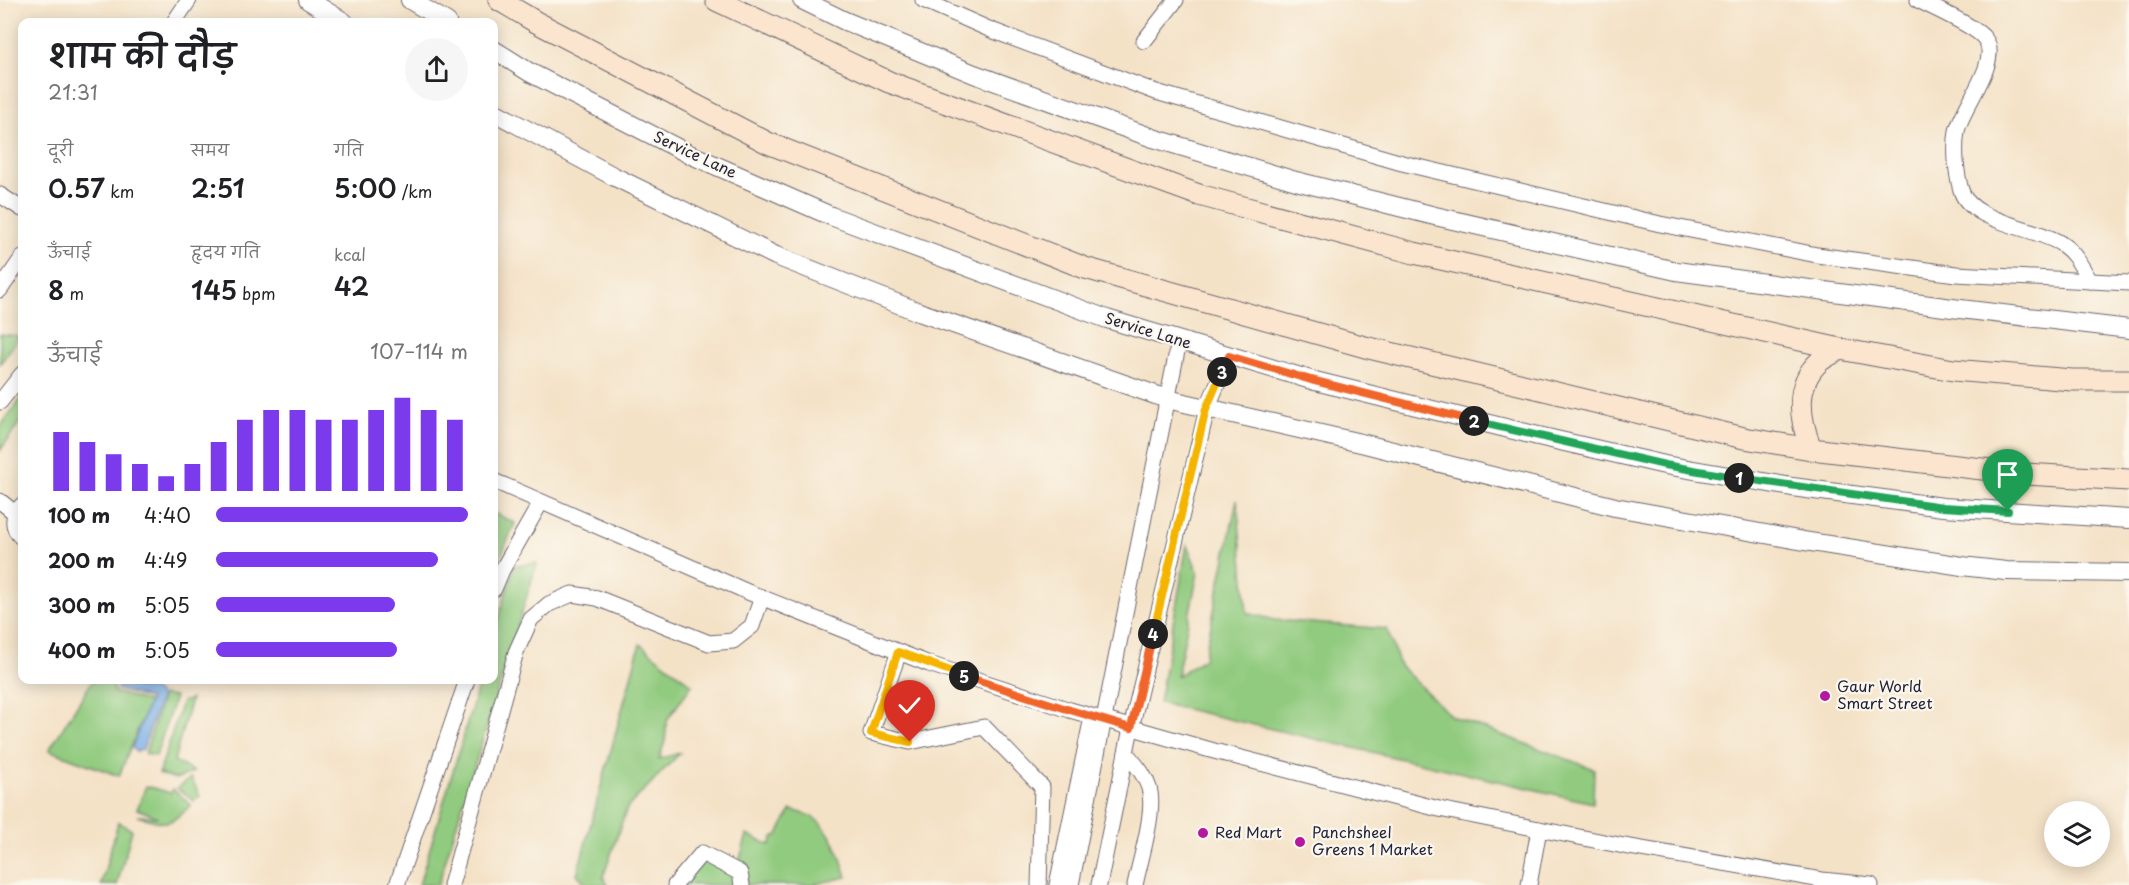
<!DOCTYPE html>
<html lang="hi">
<meta charset="utf-8">
<style>
:root{--surface:#fff;--page:#f6f6f6;--text:#202124;--muted:#757577;--accent:#7c3aed}
body{margin:0;font-family:"Playpen Sans","Playpen Sans Deva",sans-serif;background:var(--page);color:var(--text);height:100vh;display:flex;flex-direction:column;font-size:22px;white-space:nowrap}
*{box-sizing:border-box;margin:0}
p{font-size:20px;color:var(--muted)}
.icon{flex:none;width:33px;height:33px;fill:none;stroke:currentColor;stroke-width:2;stroke-linecap:round;stroke-linejoin:round}
.map{position:relative;flex:1;overflow:hidden}
.drawer{position:absolute;left:18px;top:18px;width:480px;height:666px;display:flex;flex-direction:column;background:var(--surface);border-radius:12px;box-shadow:0 3px 15px #0003}
.drawer>*{flex:none}
.buttons{position:absolute;left:2044px;top:801px;display:grid;gap:12px}
.buttons a{display:grid;place-items:center;width:66px;height:66px;border-radius:50%;background:var(--surface);box-shadow:0 3px 15px #0003;font-size:30px}
.pin{position:absolute;display:grid;place-items:center;width:51px;height:51px;color:#fff;margin:-62px -26px;border-radius:50% 50% 50% 0;rotate:-45deg;box-shadow:0 0 6px #0007}
.pin .icon{rotate:45deg}
.km{position:absolute;width:30px;height:30px;margin:-15px;border-radius:50%;background:#222;color:#fff;font-size:16px;line-height:30px;text-align:center}
.round{display:grid;place-items:center;flex:none;width:63px;height:63px;border-radius:32px;background:var(--page)}
.head{display:flex;align-items:center;justify-content:space-between;height:102px;padding:0 30px}
h1{font-size:33px;font-weight:600;line-height:45px}
.metrics{display:grid;grid-template-columns:repeat(3,1fr);gap:9px;height:102px;padding:6px 30px}
.metrics div{display:grid;align-content:center}
.metrics b{font-size:26px;font-weight:600}
.metrics small{font-size:16px;font-weight:400}
.metrics p{font-size:16px}
.chart{height:168px;padding:12px 30px}
.chart p{display:flex;justify-content:space-between}
.chart svg{width:100%;height:108px;margin-top:6px;stroke:var(--accent);stroke-width:6}
ul{padding:0 30px;list-style:none;font-size:20px}
li{display:grid;grid-template-columns:96px 72px 1fr;align-items:center;height:45px}
li i{height:15px;border-radius:8px;background:var(--accent)}
.map>svg:first-child{display:block}
</style>
<div class="map">
<svg width="2129" height="885" viewBox="0 0 2129 885">
<rect width="100%" height="100%" fill="#fbf7ec"/>
<filter id="ink" filterUnits="userSpaceOnUse"><feTurbulence type="fractalNoise" baseFrequency=".0167" numOctaves="2"/><feDisplacementMap in="SourceGraphic" scale="12" xChannelSelector="R" yChannelSelector="G"/><feConvolveMatrix kernelMatrix="1 2 1 2 8 2 1 2 1" color-interpolation-filters="sRGB"/></filter>
<filter id="wash" filterUnits="userSpaceOnUse"><feTurbulence type="fractalNoise" baseFrequency=".008" numOctaves="4" result="noise"/><feDisplacementMap in="SourceGraphic" scale="24" xChannelSelector="R" yChannelSelector="G"/><feGaussianBlur stdDeviation="1.35" result="paint"/><feColorMatrix in="noise" values="0 0 0 0 0 0 0 0 0 0 0 0 0 0 0 0 0 1.4 0 .05"/><feComposite in="paint" operator="in"/></filter>
<g filter="url(#wash)">
<rect width="100%" height="100%" fill="#f4e2c7"/>
<!-- green -->
<g fill="#91cb7f" stroke="#5a765d" stroke-width="1.5">
<polygon points="0,334 20,336 0,364"/>
<polygon points="22,397 22,419 0,451 0,427"/>
<polygon points="1237,500 1247,613 1275,620 1387,629 1400,666 1451,716 1594,769 1593,803 1159,703 1187,545 1198,572 1177,676 1204,659"/>
<polygon points="494,513 515,523 494,572"/>
<polygon points="537,563 438,885 419,885 480,680 494,680 494,633 514,566"/>
<polygon points="640,644 692,685 667,720 665,741 659,759 680,753 627,808 603,877 608,885 587,885 577,874"/>
<polygon points="93,680 112,680 114,692 149,702 119,776 49,750"/>
<polygon points="163,695 175,697 156,756 145,754"/>
<polygon points="191,699 174,761 194,772 176,779 159,774 182,702"/>
<polygon points="191,778 200,796 194,801 177,788"/>
<path d="M146,786L171,793L173,789L191,805C168,828 166,824 137,816L158,817L137,809Z"/>
<path d="M791,810C798,812 808,814 814,818C832,830 841,857 847,877L811,885H747L739,862L747,835L770,845L774,836H777Z"/>
<polygon points="118,822 132,830 117,885 101,885"/>
<polygon points="705,856 738,878 740,885 680,885"/>
</g>
<!-- water -->
<polygon fill="#79ade6" stroke="#4e6890" stroke-width="1.5" points="119,684 153,689 161,696 143,749 136,752 132,747 150,699 117,689"/>
</g>
<g filter="url(#ink)">
<g fill="none" stroke-linecap="round" stroke-linejoin="round">
<!-- minor casing -->
<g stroke="#6c656c" stroke-width="17">
<g id="minor">
<polyline points="923,0 991,30 1156,92 1402,163 1660,224 1817,255 1956,274 2129,283"/>
<path d="M1918,0C1933,8 1976,26 1985,39C2002,60 1962,107 1957,131C1954,149 1956,173 1961,190C1970,223 2038,227 2063,245C2076,254 2082,268 2090,281"/>
<polyline points="174,22 189,0"/>
<polyline points="1144,41 1176,0"/>
<polyline points="0,195 22,209"/>
<polyline points="0,290 22,258"/>
<polyline points="0,402 22,374"/>
<polyline points="494,481 748,592 929,664 1070,710 1214,751 1439,809 1624,846 1822,880 1871,885"/>
<polyline points="0,501 15,513"/>
<path d="M22,505C11,515 11,528 22,538"/>
<polyline points="494,589 502,570 541,502"/>
<polyline points="899,652 871,733 910,742 984,727 1042,787 1039,885"/>
<path d="M1126,753C1135,764 1145,774 1149,788C1156,811 1140,860 1135,885"/>
<polyline points="397,885 467,680"/>
<polyline points="451,885 516,652 531,619 549,604 572,594 597,598 709,643 733,641 752,626 762,597"/>
<polyline points="675,885 702,853 740,873 742,885"/>
<polyline points="1057,885 1092,717"/>
<polyline points="1071,885 1179,341"/>
<polyline points="1099,885 1131,728 1207,409 1229,356"/>
<polyline points="1529,885 1539,829"/>
</g>
</g>
<!-- tertiary casing -->
<g stroke="#6c656c" stroke-width="20">
<g id="tertiary">
<polyline points="308,0 344,22"/>
<polyline points="410,0 447,22"/>
<polyline points="802,0 845,21 974,74 1153,138 1296,181 1435,216 1676,271 1952,308 2129,329"/>
<polyline points="494,50 529,72 687,153 831,216 1107,319 1311,380 1534,435 1665,465 1792,487 1943,507 2129,519"/>
<polyline points="494,112 613,176 776,256 919,312 1167,399 1365,444 1615,507 1804,541 1962,566 2006,571 2129,573"/>
</g>
</g>
<!-- secondary casing -->
<g stroke="#6c656c" stroke-width="23">
<g id="secondary">
<polyline points="499,0 536,22 768,143 1085,268 1365,347 1744,438 1811,449 2025,474 2129,480"/>
<polyline points="716,0 889,82 1199,195 1414,253 1840,349 1953,370 2072,380 2129,380"/>
<path d="M1811,449C1800,420 1793,385 1820,361C1826,356 1834,353 1840,349"/>
</g>
</g>
<!-- minor -->
<use href="#minor" stroke="#fff" stroke-width="15"/>
<!-- tertiary -->
<use href="#tertiary" stroke="#fff" stroke-width="18"/>
<!-- secondary -->
<use href="#secondary" stroke="#fbe5cf" stroke-width="21"/>
</g>
</g>
<g fill="none" stroke-linecap="round" stroke-linejoin="round" filter="url(#ink)">
<!-- split-1 casing -->
<g stroke="#fff" stroke-width="12">
<polyline id="split-1" points="1739,478 1943,507 2008,511"/>
</g>
<!-- split-2 casing -->
<g stroke="#fff" stroke-width="12">
<polyline id="split-2" points="1474,421 1665,465 1739,478"/>
</g>
<!-- split-3 casing -->
<g stroke="#fff" stroke-width="12">
<polyline id="split-3" points="1222,372 1229,356 1311,380 1474,421"/>
</g>
<!-- split-4 casing -->
<g stroke="#fff" stroke-width="12">
<polyline id="split-4" points="1153,634 1206,409 1222,372"/>
</g>
<!-- split-5 casing -->
<g stroke="#fff" stroke-width="12">
<polyline id="split-5" points="964,676 1070,710 1131,728 1153,634"/>
</g>
<!-- split-6 casing -->
<g stroke="#fff" stroke-width="12">
<polyline id="split-6" points="910,742 871,733 898,652 964,676"/>
</g>
<!-- split-1 -->
<use href="#split-1" stroke="#22a559" stroke-width="8"/>
<!-- split-2 -->
<use href="#split-2" stroke="#22a559" stroke-width="8"/>
<!-- split-3 -->
<use href="#split-3" stroke="#f0652b" stroke-width="8"/>
<!-- split-4 -->
<use href="#split-4" stroke="#f5b400" stroke-width="8"/>
<!-- split-5 -->
<use href="#split-5" stroke="#f0652b" stroke-width="8"/>
<!-- split-6 -->
<use href="#split-6" stroke="#f5b400" stroke-width="8"/>
</g>
<!-- markers -->
<g fill="#b5179e" stroke="#fbf7ec" stroke-width="2">
<circle cx="1825" cy="696" r="6"/>
<circle cx="1203" cy="833" r="6"/>
<circle cx="1300" cy="842" r="6"/>
</g>
<g text-anchor="middle" stroke-width="4.5" stroke-linejoin="round" paint-order="stroke">
<!-- street labels -->
<g font-size="15" fill="#22223b" stroke="#fbf7ec">
<text transform="translate(695 155) rotate(25)" y="5">Service Lane</text>
<text transform="translate(1148 331) rotate(17)" y="5">Service Lane</text>
</g>
<!-- poi labels -->
<g font-size="15" fill="#22223b" stroke="#fbf7ec" text-anchor="start">
<text x="1837" y="692">Gaur World<tspan x="1837" dy="17">Smart Street</tspan></text>
<text x="1215" y="838">Red Mart</text>
<text x="1312" y="838">Panchsheel<tspan x="1312" dy="17">Greens 1 Market</tspan></text>
</g>
</g>
</svg>
<div class="buttons">
<a><svg class="icon" aria-label="layers" viewBox="0 0 24 24"><path d="M12 4l9 5-9 5-9-5zM3 14l9 5 9-5"/></svg></a>
</div>
<div class="pin" style="left:2008px;top:511px;background:#1e9e55"><svg class="icon" aria-label="arrive" viewBox="0 0 24 24"><path d="M6 21V4h12l-3 4 3 4H6"/></svg></div>
<div class="pin" style="left:910px;top:742px;background:#d93025"><svg class="icon" aria-label="check" viewBox="0 0 24 24"><path d="M5 12l5 5 9-10"/></svg></div>
<b class="km" style="left:1739px;top:478px">1</b>
<b class="km" style="left:1474px;top:421px">2</b>
<b class="km" style="left:1222px;top:372px">3</b>
<b class="km" style="left:1153px;top:634px">4</b>
<b class="km" style="left:964px;top:676px">5</b>
<section class="drawer">
<div class="head"><div><h1>शाम की दौड़</h1><p>21:31</p></div><a class="round"><svg class="icon" aria-label="share" viewBox="0 0 24 24"><path d="M12 15V3M7 8l5-5 5 5M5 13v7h14v-7"/></svg></a></div>
<div class="metrics">
<div><p>दूरी</p><b>0.57<small> km</small></b></div>
<div><p>समय</p><b>2:51</b></div>
<div><p>गति</p><b>5:00<small> /km</small></b></div>
</div>
<div class="metrics">
<div><p>ऊँचाई</p><b>8<small> m</small></b></div>
<div><p>हृदय गति</p><b>145<small> bpm</small></b></div>
<div><p>kcal</p><b>42</b></div>
</div>
<div class="chart"><p><span>ऊँचाई</span>107–114 m</p>
<svg viewBox="0 0 160 44" preserveAspectRatio="none"><path d="M5 44V20M15 44V24M25 44V29M35 44V33M45 44V38M55 44V33M65 44V24M75 44V15M85 44V11M95 44V11M105 44V15M115 44V15M125 44V11M135 44V6M145 44V11M155 44V15"/></svg>
</div>
<ul>
<li><b>100 m</b>4:40<i style="width:100%"></i></li>
<li><b>200 m</b>4:49<i style="width:88%"></i></li>
<li><b>300 m</b>5:05<i style="width:71%"></i></li>
<li><b>400 m</b>5:05<i style="width:72%"></i></li>
</ul>
</section>
</div>
